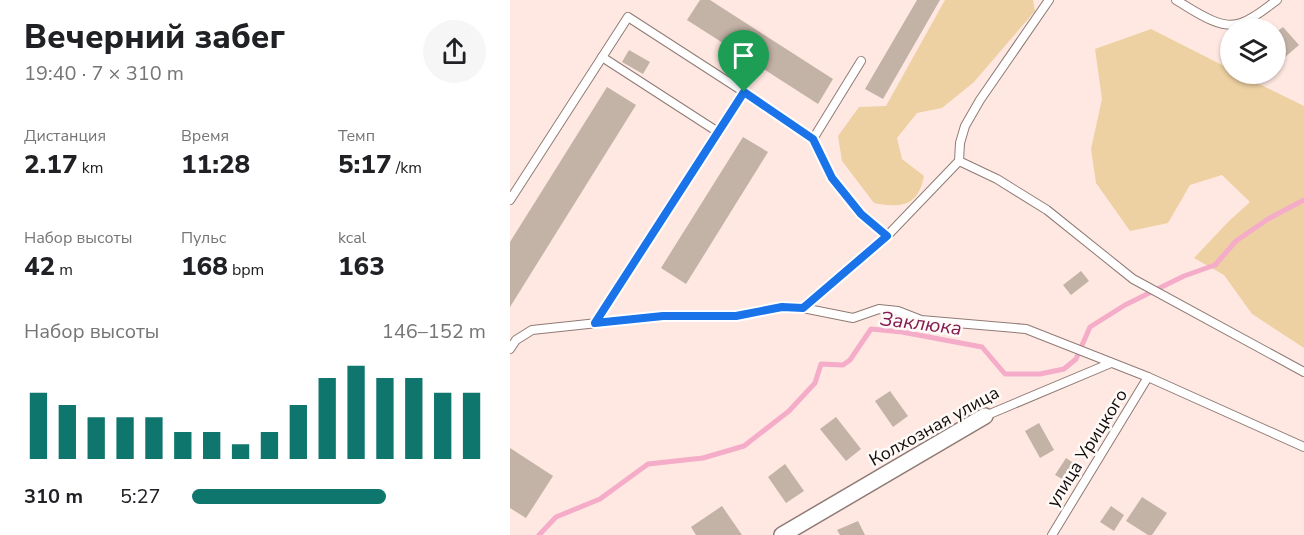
<!DOCTYPE html>
<html lang="ru">
<meta charset="utf-8">
<style>
:root{--surface:#fff;--page:#f6f6f6;--text:#202124;--muted:#757577;--accent:#0f766e}
body{margin:0;font-family:"Nunito Sans",sans-serif;background:var(--page);color:var(--text);height:100vh;display:flex;flex-direction:column;font-size:22px;white-space:nowrap}
*{box-sizing:border-box;margin:0}
p{font-size:20px;color:var(--muted)}
.icon{flex:none;width:33px;height:33px;fill:none;stroke:currentColor;stroke-width:2;stroke-linecap:round;stroke-linejoin:round}
.map{position:relative;flex:1;overflow:hidden}
.panel{display:flex;flex-direction:column;background:var(--surface);width:510px}
.panel>*{flex:none}
.buttons{position:absolute;left:710px;top:18px;display:grid;gap:12px}
.buttons a{display:grid;place-items:center;width:66px;height:66px;border-radius:50%;background:var(--surface);box-shadow:0 2px 4px #0004;font-size:30px}
.pin{position:absolute;display:grid;place-items:center;width:51px;height:51px;color:#fff;margin:-62px -26px;border-radius:50% 50% 50% 0;rotate:-45deg;box-shadow:0 0 6px #0007}
.pin .icon{rotate:45deg}
.round{display:grid;place-items:center;flex:none;width:63px;height:63px;border-radius:32px;background:var(--page)}
.overview{display:flex;align-items:center;justify-content:space-between;height:102px;padding:0 24px}
h1{font-size:33px;font-weight:800;line-height:45px}
.metrics{display:grid;grid-template-columns:repeat(3,1fr);gap:9px;height:102px;padding:6px 24px}
.metrics div{display:grid;align-content:center}
.metrics b{font-size:26px;font-weight:800}
.metrics small{font-size:16px;font-weight:400}
.metrics p{font-size:16px}
.chart{height:168px;padding:12px 24px}
.chart p{display:flex;justify-content:space-between}
.chart svg{width:100%;height:108px;margin-top:6px;stroke:var(--accent);stroke-width:6}
ul{padding:0 24px;list-style:none;font-size:20px}
li{display:grid;grid-template-columns:96px 72px 1fr;align-items:center;height:45px}
li i{height:15px;border-radius:8px;background:var(--accent)}
main{display:flex;flex:1;min-height:0}
.map>svg:first-child{display:block}
</style>
<main>
<section class="panel">
<div class="overview"><div><h1>Вечерний забег</h1><p>19:40 · 7 × 310 m</p></div><a class="round"><svg class="icon" aria-label="share" viewBox="0 0 24 24"><path d="M12 15V3M7 8l5-5 5 5M5 13v7h14v-7"/></svg></a></div>
<div class="metrics">
<div><p>Дистанция</p><b>2.17<small> km</small></b></div>
<div><p>Время</p><b>11:28</b></div>
<div><p>Темп</p><b>5:17<small> /km</small></b></div>
</div>
<div class="metrics">
<div><p>Набор высоты</p><b>42<small> m</small></b></div>
<div><p>Пульс</p><b>168<small> bpm</small></b></div>
<div><p>kcal</p><b>163</b></div>
</div>
<div class="chart"><p><span>Набор высоты</span>146–152 m</p>
<svg viewBox="0 0 160 44" preserveAspectRatio="none"><path d="M5 44V17M15 44V22M25 44V27M35 44V27M45 44V27M55 44V33M65 44V33M75 44V38M85 44V33M95 44V22M105 44V11M115 44V6M125 44V11M135 44V11M145 44V17M155 44V17"/></svg>
</div>
<ul>
<li><b>310 m</b>5:27<i style="width:66%"></i></li>
</ul>
</section>
<div class="map">
<svg width="794" height="535" viewBox="0 0 794 535">
<rect width="100%" height="100%" fill="#ffe8e1"/>
<!-- green -->
<g fill="#edd1a2">
<path d="M435,0H523L525,11L464,82L432,108L407,113L387,138L392,159L414,176C408,207 391,208 364,203L332,161L328,136L349,107L376,106Z"/>
<polygon points="641,29 720,69 720,74 729,74 794,106 794,348 742,314 714,275 684,258 718,222 740,202 712,175 680,185 658,223 620,231 586,183 581,149 592,99 585,49"/>
</g>
<g fill="none" stroke-linecap="round" stroke-linejoin="round">
<!-- stream -->
<polyline stroke="#f5acc9" stroke-width="5" points="29,535 46,517 90,499 138,464 193,458 234,446 279,411 305,383 311,364 333,365 340,360 361,329 392,332 472,347 495,374 530,374 554,369 566,359 580,327 615,305 674,276 705,265 726,241 758,219 794,200"/>
</g>
<!-- building -->
<g fill="#c3b2a6">
<polygon points="190,0 200,0 323,79 308,104 177,20"/>
<polygon points="407,0 430,0 373,99 355,89"/>
<polygon points="773,27 789,45 774,58 765,46 765,33"/>
<polygon points="119,50 140,62 133,74 112,62"/>
<polygon points="97,87 126,105 0,307 0,242"/>
<polygon points="233,137 258,152 176,284 151,268"/>
<polygon points="571,271 579,281 561,295 553,285"/>
<polygon points="380,391 398,416 383,427 365,401"/>
<polygon points="326,417 351,449 336,461 310,429"/>
<polygon points="529,423 544,450 530,458 515,431"/>
<polygon points="0,448 43,476 16,518 0,508"/>
<polygon points="556,458 565,464 554,480 545,475"/>
<polygon points="275,464 294,491 276,503 258,477"/>
<polygon points="632,497 657,513 642,535 638,535 616,521"/>
<polygon points="212,506 232,535 186,535 181,527"/>
<polygon points="601,506 614,515 604,531 590,522"/>
<polygon points="348,521 355,535 330,535 327,530"/>
</g>
<g fill="none" stroke-linecap="round" stroke-linejoin="round">
<!-- service casing -->
<g stroke="#8f7b75" stroke-width="10">
<g id="service">
<path d="M666,0C683,10 711,31 731,23C745,18 756,8 767,0"/>
<polyline points="92,57 208,132"/>
<polyline points="303,139 322,178 351,214 377,236"/>
<polyline points="449,161 487,179 537,210 623,279 794,372"/>
<polyline points="0,200 118,17 234,92 303,139 351,61"/>
<polyline points="293,308 343,318 369,309 388,311 411,320 516,329 638,377 794,447"/>
<polyline points="85,323 234,92"/>
<polyline points="0,349 6,340 22,330 153,316 226,316 272,307 293,308 377,236 449,161 450,143 455,126 470,100 539,0"/>
<polyline points="475,416 601,363"/>
<polyline points="542,535 638,377"/>
</g>
</g>
<!-- minor casing -->
<g stroke="#8f7b75" stroke-width="18">
<polyline id="minor" points="272,535 475,416"/>
</g>
<!-- service -->
<use href="#service" stroke="#fff" stroke-width="8"/>
<!-- minor -->
<use href="#minor" stroke="#fff" stroke-width="15"/>
</g>
<g fill="none" stroke-linecap="round" stroke-linejoin="round">
<!-- route casing -->
<g stroke="#fff" stroke-width="12">
<polygon id="route" points="234,92 303,139 322,178 351,214 377,236 293,308 272,307 226,316 153,316 85,323"/>
</g>
<!-- route -->
<use href="#route" stroke="#1a73e8" stroke-width="8"/>
</g>
<g text-anchor="middle" stroke-width="5" stroke-linejoin="round" paint-order="stroke">
<!-- street labels -->
<g font-size="18" fill="#120b09" stroke="#fefaf8">
<text transform="translate(424 426) rotate(-29)" y="6">Колхозная улица</text>
<text transform="translate(577 448) rotate(-58)" y="6">улица Урицкого</text>
</g>
<!-- water labels -->
<g font-size="20" font-style="italic" fill="#831c51" stroke="#fefaf8">
<text transform="translate(411 323) rotate(7)" y="7">Заклюка</text>
</g>
</g>
</svg>
<div class="buttons">
<a><svg class="icon" aria-label="layers" viewBox="0 0 24 24"><path d="M12 4l9 5-9 5-9-5zM3 14l9 5 9-5"/></svg></a>
</div>
<div class="pin" style="left:234px;top:92px;background:#1e9e55"><svg class="icon" aria-label="arrive" viewBox="0 0 24 24"><path d="M6 21V4h12l-3 4 3 4H6"/></svg></div>
</div>
</main>
